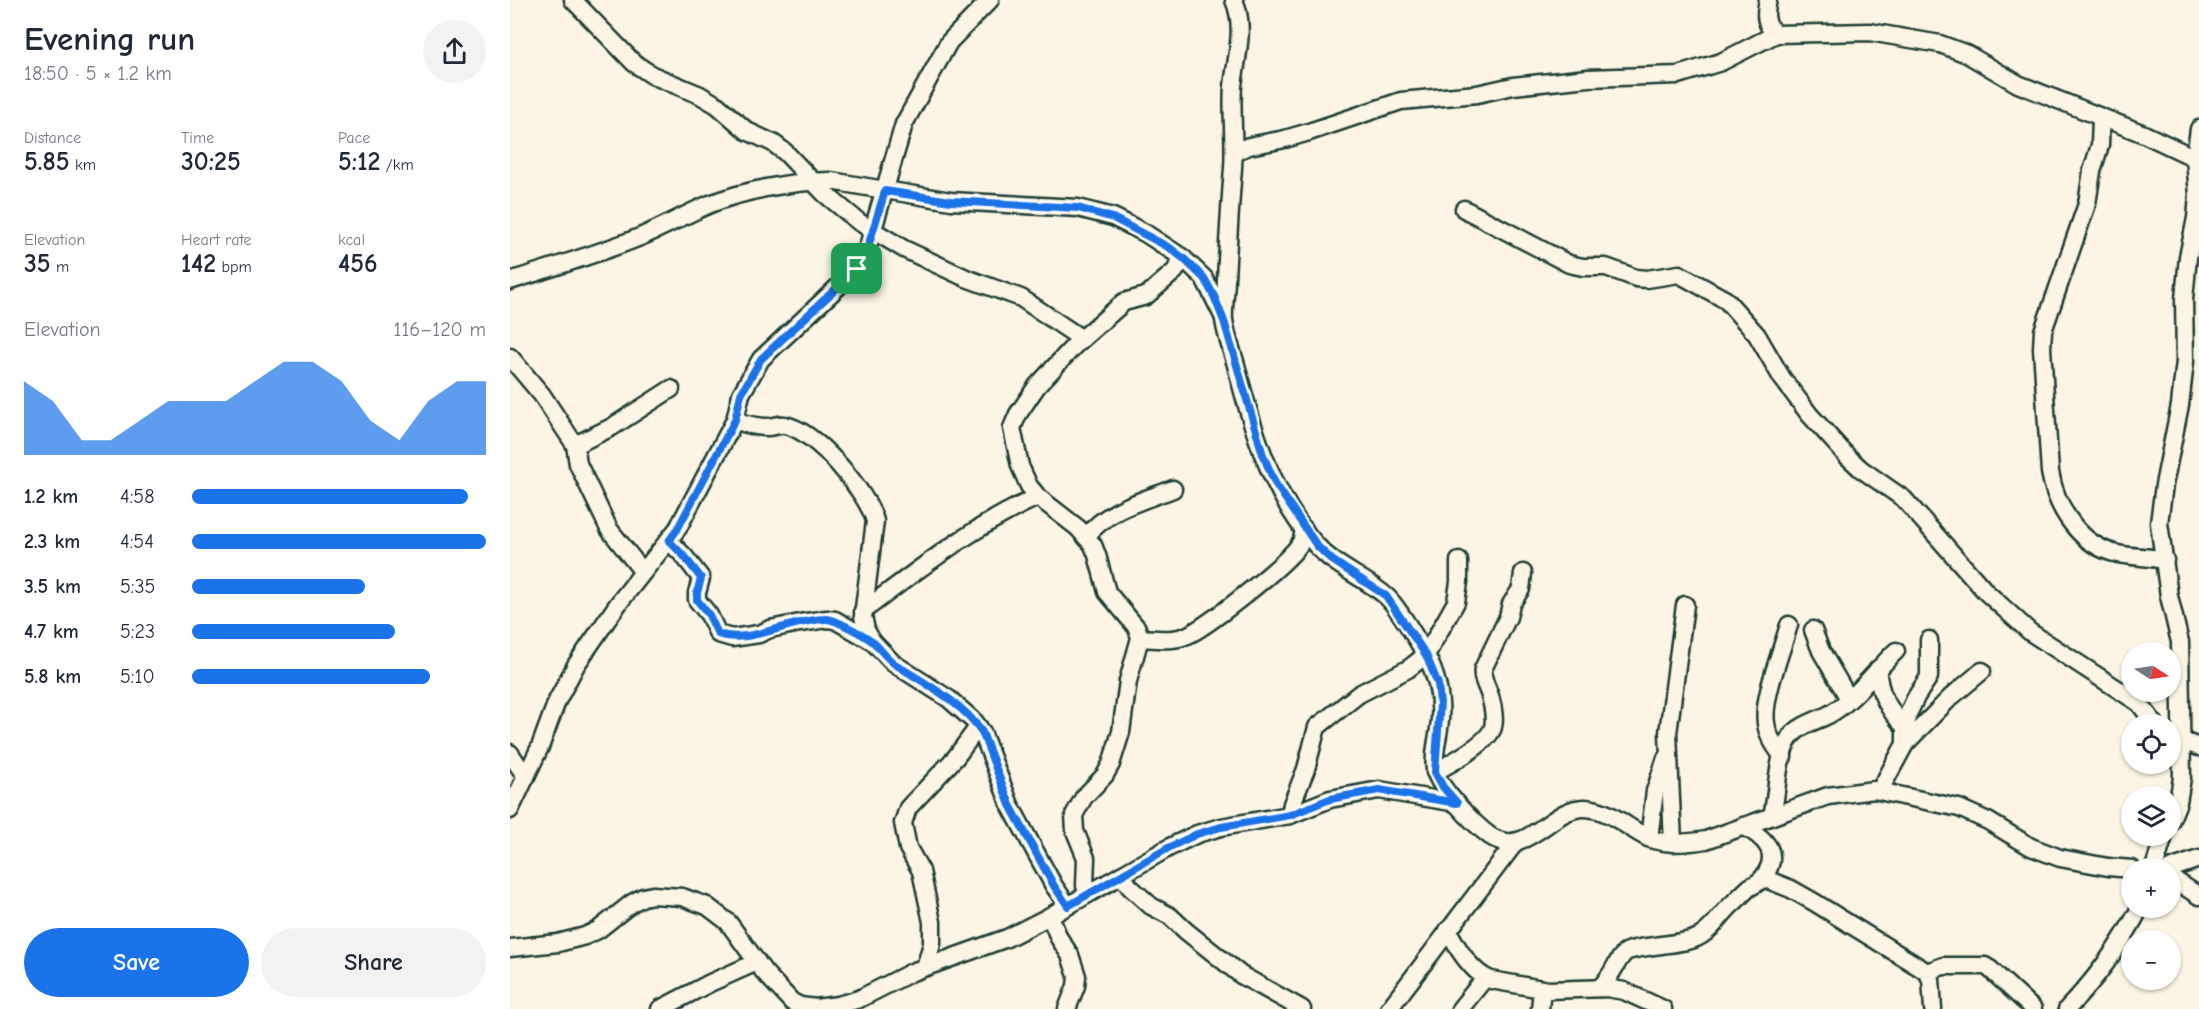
<!DOCTYPE html>
<meta charset="utf-8">
<style>
:root{--surface:#fff;--page:#f2f2f3;--text:#1f2937;--muted:#747a83;--accent:#1a73e8}
body{margin:0;font-family:"Comic Neue",sans-serif;background:var(--page);color:var(--text);height:100vh;display:flex;flex-direction:column;font-size:22px;white-space:nowrap}
*{box-sizing:border-box;margin:0}
p{font-size:20px;color:var(--muted)}
.icon{flex:none;width:33px;height:33px;fill:none;stroke:currentColor;stroke-width:2;stroke-linecap:round;stroke-linejoin:round}
.map{position:relative;flex:1;overflow:hidden}
.side{display:flex;flex-direction:column;background:var(--surface);width:510px}
.side>*{flex:none}
.needle{width:39px;rotate:102deg}
.controls{position:absolute;left:1611px;top:642px;display:grid;gap:12px}
.controls a{display:grid;place-items:center;width:60px;height:60px;border-radius:50%;background:var(--surface);box-shadow:0 2px 4px #0004;font-size:30px}
.pin{position:absolute;display:grid;place-items:center;width:51px;height:51px;color:#fff;margin:-26px;border-radius:12px;box-shadow:0 3px 9px #0006}
.round{display:grid;place-items:center;flex:none;width:63px;height:63px;border-radius:32px;background:var(--page)}
.headline{display:flex;align-items:center;justify-content:space-between;height:102px;padding:0 24px}
h1{font-size:33px;font-weight:700;line-height:45px}
.metrics{display:grid;grid-template-columns:repeat(3,1fr);gap:9px;height:102px;padding:6px 24px}
.metrics div{display:grid;align-content:center}
.metrics b{font-size:26px;font-weight:700}
.metrics small{font-size:16px;font-weight:400}
.metrics p{font-size:16px}
.chart{height:168px;padding:12px 24px}
.chart p{display:flex;justify-content:space-between}
.chart svg{width:100%;height:108px;margin-top:6px;fill:var(--accent);opacity:.7}
.action{display:flex;gap:12px;margin-top:auto;padding:12px 24px}
.action a{flex:1;height:69px;border-radius:36px;background:var(--accent);color:#fff;font-size:24px;font-weight:700;line-height:69px;text-align:center}
.action a+a{background:var(--page);color:var(--text)}
ul{padding:0 24px;list-style:none;font-size:20px}
li{display:grid;grid-template-columns:96px 72px 1fr;align-items:center;height:45px}
li i{height:15px;border-radius:8px;background:var(--accent)}
main{display:flex;flex:1;min-height:0}
.map>svg:first-child{display:block}
</style>
<main>
<section class="side">
<div class="headline"><div><h1>Evening run</h1><p>18:50 · 5 × 1.2 km</p></div><a class="round"><svg class="icon" aria-label="share" viewBox="0 0 24 24"><path d="M12 15V3M7 8l5-5 5 5M5 13v7h14v-7"/></svg></a></div>
<div class="metrics">
<div><p>Distance</p><b>5.85<small> km</small></b></div>
<div><p>Time</p><b>30:25</b></div>
<div><p>Pace</p><b>5:12<small> /km</small></b></div>
</div>
<div class="metrics">
<div><p>Elevation</p><b>35<small> m</small></b></div>
<div><p>Heart rate</p><b>142<small> bpm</small></b></div>
<div><p>kcal</p><b>456</b></div>
</div>
<div class="chart"><p><span>Elevation</span>116–120 m</p>
<svg viewBox="0 0 160 44" preserveAspectRatio="none"><path d="M0 44V14L10 22L20 38L30 38L40 30L50 22L60 22L70 22L80 14L90 6L100 6L110 14L120 30L130 38L140 22L150 14L160 14V44z"/></svg>
</div>
<ul>
<li><b>1.2 km</b>4:58<i style="width:94%"></i></li>
<li><b>2.3 km</b>4:54<i style="width:100%"></i></li>
<li><b>3.5 km</b>5:35<i style="width:59%"></i></li>
<li><b>4.7 km</b>5:23<i style="width:69%"></i></li>
<li><b>5.8 km</b>5:10<i style="width:81%"></i></li>
</ul>
<div class="action"><a>Save</a><a>Share</a></div>
</section>
<div class="map">
<svg width="1689" height="1009" viewBox="0 0 1689 1009">
<rect width="100%" height="100%" fill="#fcf5e5"/>
<filter id="ink" filterUnits="userSpaceOnUse"><feTurbulence type="fractalNoise" baseFrequency=".0167" numOctaves="2"/><feDisplacementMap in="SourceGraphic" scale="12" xChannelSelector="R" yChannelSelector="G"/><feConvolveMatrix kernelMatrix="1 2 1 2 8 2 1 2 1" color-interpolation-filters="sRGB"/></filter>
<g filter="url(#ink)">
<g fill="none" stroke-linecap="round" stroke-linejoin="round">
<!-- street casing -->
<g stroke="#1f3d34" stroke-width="21">
<g id="street">
<polyline points="63,0 124,63 142,75 190,95 207,105 237,131 263,143 275,152 315,194 349,222 394,249 456,278 511,298 572,339"/>
<path d="M724,0C736,27 726,58 723,86C721,114 725,141 723,168C720,205 718,242 716,279C716,292 713,307 714,320C716,335 722,351 726,365C742,429 762,495 806,545C826,568 855,577 877,597C889,608 907,640 916,655C928,678 933,703 929,729C927,742 923,756 925,769C927,787 965,825 980,836C1016,860 1041,807 1075,808C1100,809 1117,828 1138,838C1155,845 1178,843 1196,840L1318,796L1364,790L1449,808L1478,821L1521,847L1550,858L1598,867L1622,869"/>
<path d="M1258,0C1255,14 1254,24 1266,34"/>
<path d="M1591,117L1590,145L1582,171L1577,204L1533,331L1532,348L1540,472C1546,508 1570,546 1608,554C1623,557 1640,557 1655,560"/>
<polyline points="724,152 739,146 775,139 799,132 891,101 967,94 1003,86 1078,78 1168,75 1211,62 1266,34 1360,32 1430,44 1457,54 1508,84 1634,134 1685,158"/>
<polyline points="954,209 1059,264 1073,267 1096,267 1126,278 1137,279 1169,274 1216,300 1247,335 1272,378 1299,414 1337,456 1351,469 1394,499 1476,592 1520,632 1629,703 1645,724"/>
<path d="M0,281C43,267 88,254 130,237C154,227 176,214 200,204C235,190 284,181 321,181L441,201L568,208L603,217L635,233L673,258L694,278L713,316"/>
<polyline points="0,357 32,395 65,445 68,464 99,529 133,572"/>
<path d="M225,420C235,424 246,427 257,427C263,427 269,424 275,425C306,431 357,492 365,521L353,616L356,630L362,641"/>
<polyline points="65,445 102,427 161,389"/>
<path d="M576,537C597,509 632,501 663,489"/>
<polyline points="159,541 174,556 191,578 187,593 187,600 199,615 208,634 222,638 249,634 260,629 290,623 317,619 325,620 362,641 383,663 439,699 464,721 472,732 500,805 544,886 558,906"/>
<path d="M353,611C408,570 464,525 528,497"/>
<polyline points="1303,630 1311,651 1339,699"/>
<path d="M630,638C647,639 665,642 680,634C701,623 781,561 791,542C793,538 793,533 794,529"/>
<path d="M1368,669C1367,691 1380,712 1395,727"/>
<polyline points="1664,738 1689,747"/>
<polyline points="1395,744 1395,727 1399,712 1406,697 1419,677 1419,640"/>
<polyline points="0,753 16,777"/>
<path d="M1273,757C1266,748 1257,735 1256,723C1252,699 1272,650 1279,625"/>
<path d="M925,772C939,764 979,743 983,727C985,720 983,707 981,700C979,689 971,680 973,669L998,617L1001,604L1011,589L1013,573"/>
<polyline points="1370,790 1395,744 1441,697 1472,671"/>
<polyline points="0,810 30,747 47,701 66,665 108,604 168,528 225,420 231,394 251,359 347,269 354,260 394,124 439,42 480,0"/>
<polyline points="780,815 782,804 796,769 807,727 849,694 898,669 916,655 946,602 949,582 949,561"/>
<path d="M1262,816C1268,791 1266,761 1279,739C1287,726 1306,721 1318,715C1342,703 1366,670 1386,651"/>
<polyline points="1660,822 1668,802 1672,778 1670,642 1659,596 1649,523 1654,485 1670,405 1675,361 1674,299 1678,257 1686,218 1688,195 1685,158 1689,129"/>
<polyline points="1139,838 1145,791 1156,758"/>
<polyline points="1163,843 1158,733 1175,605"/>
<polyline points="1644,868 1654,836"/>
<polyline points="1660,869 1689,859"/>
<polyline points="611,875 620,887 641,906 660,916 676,931 731,975 792,1009"/>
<polyline points="1660,877 1689,896"/>
<polyline points="1253,878 1281,889 1304,902 1417,972 1421,979 1423,1009"/>
<polyline points="579,893 575,886 576,858 565,831 564,815 574,797 595,775 601,764 611,732 618,681 630,638 627,628 597,592 587,555 583,545 568,528 528,497 519,486 510,466 502,428 508,414 527,386 565,345 614,302 636,296 665,271 673,258"/>
<polyline points="540,916 549,938 560,955 567,976 566,986 557,1009"/>
<path d="M938,930C947,948 962,973 981,980L1038,990L1097,988L1114,991L1153,1009"/>
<polyline points="0,948 48,943 75,936 88,930 122,903 133,897 143,895 172,897 197,906 218,922 254,972 282,1002 290,1006 306,1008 328,1005 349,999 402,972 497,938 540,916 660,847 687,834 711,827 780,815 820,799 869,790 947,803"/>
<polyline points="418,966 416,964 422,944 422,922 411,871 398,848 393,823 398,808 446,757 468,727"/>
<polyline points="1417,972 1433,966 1475,966 1480,969 1523,1009"/>
<path d="M1089,988C1103,977 1106,959 1116,952C1126,946 1167,945 1184,939C1199,934 1209,917 1220,906C1227,900 1233,893 1240,887C1244,885 1249,882 1252,879C1272,854 1256,838 1233,826"/>
<polyline points="150,1009 200,983 247,962"/>
<polyline points="879,1009 1005,843"/>
<polyline points="950,1009 975,978"/>
<polyline points="1030,1009 1032,989"/>
<path d="M1557,1009C1586,979 1611,944 1630,908"/>
</g>
</g>
<!-- street -->
<use href="#street" stroke="#fcf5e5" stroke-width="16"/>
</g>
</g>
<g fill="none" stroke-linecap="round" stroke-linejoin="round" filter="url(#ink)">
<!-- route casing -->
<g stroke="#fff" stroke-width="12">
<path id="route" d="M375,191L441,201L568,208L603,218L660,248L673,258L694,278L704,296L714,321L753,455L765,483L807,546L822,560L876,596L916,655L928,684L930,703L925,772L933,787L947,803L869,790L820,799L780,815L711,827L687,834L660,847L558,906L544,886L500,805L472,732C451,701 415,684 385,664C376,658 370,648 362,641C354,635 325,619 316,619C283,619 239,645 208,634L199,615L187,600V593L191,578L174,556L159,541L168,528L225,420L231,394L251,359L347,269L354,260Z"/>
</g>
<!-- route -->
<use href="#route" stroke="#1a73e8" stroke-width="8"/>
</g>
</svg>
<div class="controls">
<a><svg class="needle" viewBox="-14 -14 28 28"><path d="M0-13l5 13h-10z" fill="#e53935"/><path d="M0 13l5-13h-10z" fill="#747a83"/></svg></a>
<a><svg class="icon" aria-label="locate" viewBox="0 0 24 24"><circle cx="12" cy="12" r="6"/><path d="M12 2v4M12 18v4M2 12h4M18 12h4"/></svg></a>
<a><svg class="icon" aria-label="layers" viewBox="0 0 24 24"><path d="M12 4l9 5-9 5-9-5zM3 14l9 5 9-5"/></svg></a>
<a>+</a>
<a>−</a>
</div>
<div class="pin" style="left:347px;top:269px;background:#1e9e55"><svg class="icon" aria-label="arrive" viewBox="0 0 24 24"><path d="M6 21V4h12l-3 4 3 4H6"/></svg></div>
</div>
</main>
